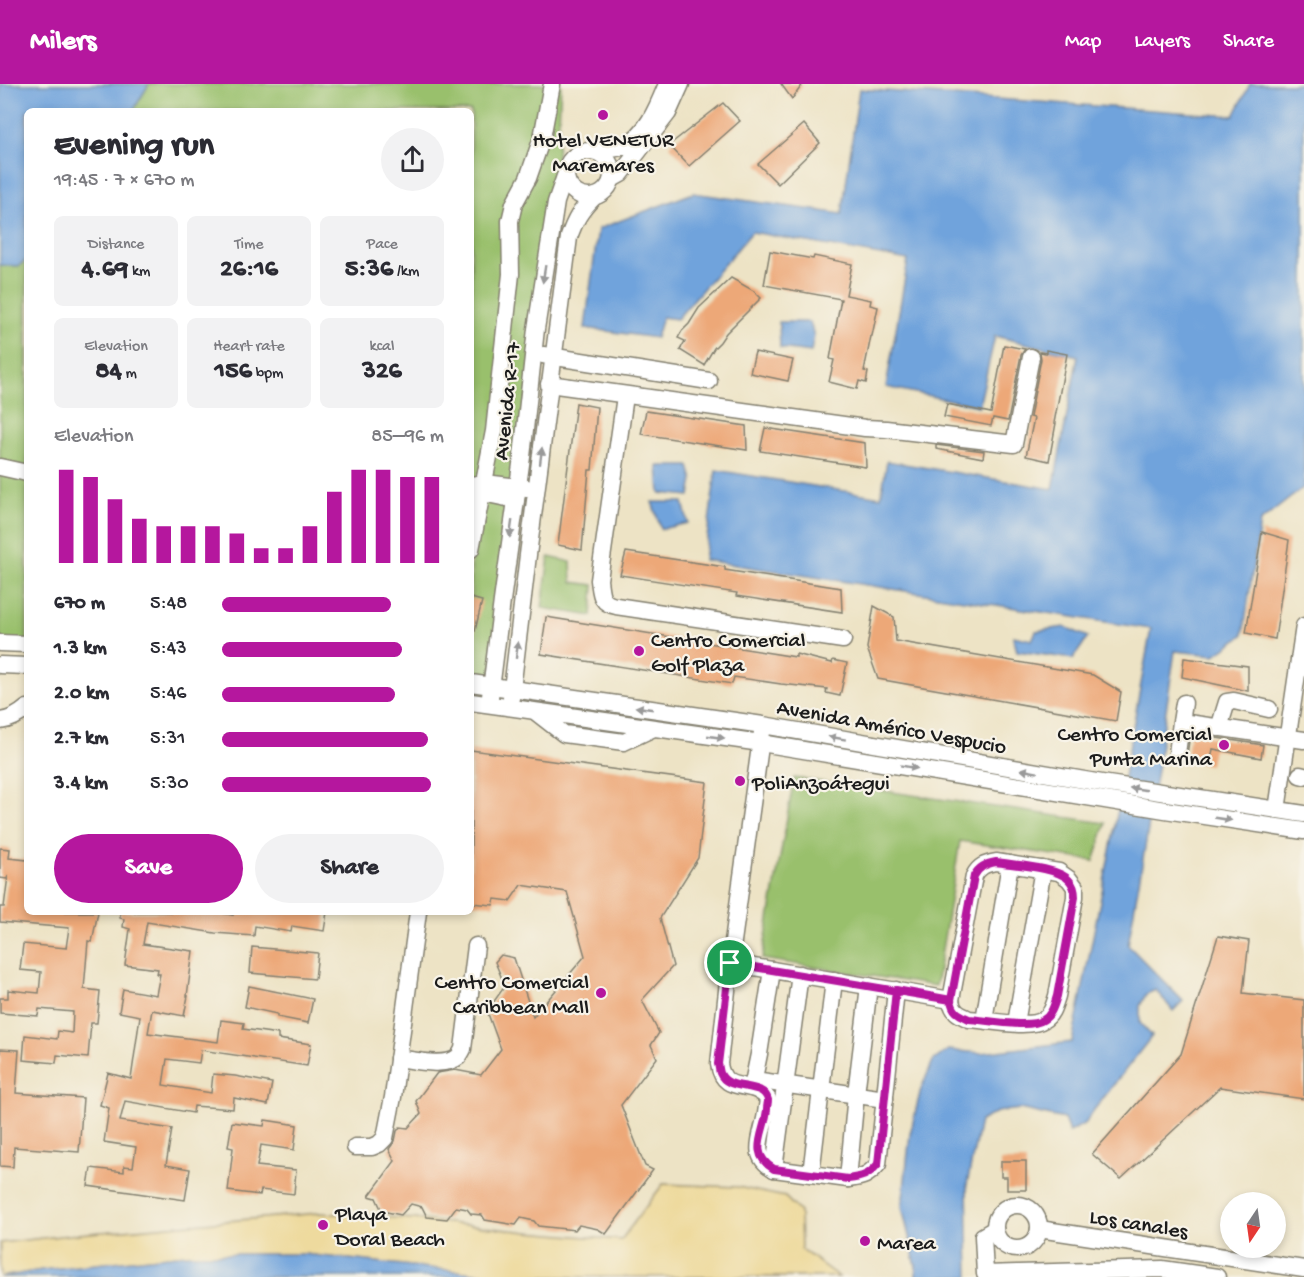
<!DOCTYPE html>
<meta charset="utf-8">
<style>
:root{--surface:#fff;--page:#f2f2f3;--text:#2b2b33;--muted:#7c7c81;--accent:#b5179e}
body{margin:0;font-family:"Gochi Hand",sans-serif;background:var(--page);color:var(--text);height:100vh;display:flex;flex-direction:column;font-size:22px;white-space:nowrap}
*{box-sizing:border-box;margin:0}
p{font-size:20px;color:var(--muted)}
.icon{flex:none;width:33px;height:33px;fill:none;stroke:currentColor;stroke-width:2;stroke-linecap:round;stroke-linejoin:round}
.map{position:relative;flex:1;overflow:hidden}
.panel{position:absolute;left:24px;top:24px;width:450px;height:807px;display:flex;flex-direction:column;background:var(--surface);border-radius:9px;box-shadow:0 3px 9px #0003}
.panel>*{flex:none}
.needle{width:39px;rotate:193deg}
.buttons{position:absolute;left:1220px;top:1108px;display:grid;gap:12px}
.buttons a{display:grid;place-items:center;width:66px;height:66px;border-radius:50%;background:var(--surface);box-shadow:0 3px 9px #0003;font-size:30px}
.pin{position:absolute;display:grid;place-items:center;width:51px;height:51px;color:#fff;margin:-26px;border:3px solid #fff;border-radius:50%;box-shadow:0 2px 6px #0007}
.round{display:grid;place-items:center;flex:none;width:63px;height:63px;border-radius:32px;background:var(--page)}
.headline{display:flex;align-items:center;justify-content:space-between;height:102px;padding:0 30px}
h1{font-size:33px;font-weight:700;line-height:45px}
.stats{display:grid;grid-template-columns:repeat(3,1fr);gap:9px;height:102px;padding:6px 30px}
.stats div{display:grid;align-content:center;border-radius:9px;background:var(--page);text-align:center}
.stats b{font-size:26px;font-weight:700}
.stats small{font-size:16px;font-weight:400}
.stats p{font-size:16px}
.chart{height:168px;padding:12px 30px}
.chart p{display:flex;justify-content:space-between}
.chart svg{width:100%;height:108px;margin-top:6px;stroke:var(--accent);stroke-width:6}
.button{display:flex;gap:12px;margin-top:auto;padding:12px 30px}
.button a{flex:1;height:69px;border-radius:36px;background:var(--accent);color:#fff;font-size:24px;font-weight:700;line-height:69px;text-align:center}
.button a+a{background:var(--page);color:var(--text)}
ul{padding:0 30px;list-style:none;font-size:20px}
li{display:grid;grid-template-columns:96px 72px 1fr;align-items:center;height:45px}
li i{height:15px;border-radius:8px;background:var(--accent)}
header{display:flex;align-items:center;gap:36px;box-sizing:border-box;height:84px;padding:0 30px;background:var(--accent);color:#fff}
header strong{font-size:28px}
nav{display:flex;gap:33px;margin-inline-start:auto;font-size:21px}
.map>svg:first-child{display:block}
</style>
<header>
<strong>Milers</strong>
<nav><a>Map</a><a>Layers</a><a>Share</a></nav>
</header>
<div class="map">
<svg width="1304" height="1193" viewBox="0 0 1304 1193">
<rect width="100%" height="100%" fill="#f7f3e8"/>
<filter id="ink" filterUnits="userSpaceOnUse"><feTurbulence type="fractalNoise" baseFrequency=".0167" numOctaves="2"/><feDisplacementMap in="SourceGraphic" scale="12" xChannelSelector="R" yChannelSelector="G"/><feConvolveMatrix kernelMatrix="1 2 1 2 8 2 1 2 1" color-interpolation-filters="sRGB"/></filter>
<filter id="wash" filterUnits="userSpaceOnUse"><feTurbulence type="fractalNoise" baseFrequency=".008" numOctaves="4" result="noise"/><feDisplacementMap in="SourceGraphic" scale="24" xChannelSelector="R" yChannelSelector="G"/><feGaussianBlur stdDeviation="1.35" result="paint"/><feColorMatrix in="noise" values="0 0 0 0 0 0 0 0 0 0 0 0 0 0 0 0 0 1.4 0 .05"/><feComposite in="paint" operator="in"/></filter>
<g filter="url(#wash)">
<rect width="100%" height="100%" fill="#ede3c5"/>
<!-- green -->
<g fill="#99c06c" stroke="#5a6e44" stroke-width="1.5">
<polygon points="149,0 561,0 556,94 491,602 471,599 471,27 133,27"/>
<polygon points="27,175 27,560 0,559 0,181 19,182"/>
<polygon points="549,473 571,478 572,498 594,501 592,532 542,524"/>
<polygon points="794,694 1106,739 1094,777 960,757 936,902 762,875"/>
</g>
<!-- sand -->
<polygon fill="#eeda9e" stroke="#857b5d" stroke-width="1.5" points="663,1100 738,1103 785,1113 800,1128 801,1165 839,1193 510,1193 304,1170 186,1170 42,1186 0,1193 0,1159 78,1150 319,1129 414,1135 528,1148 621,1156"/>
<!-- water -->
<g fill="#70a3dc" stroke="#46607c" stroke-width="1.5">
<polygon points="0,0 149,0 133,27 27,27 27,175 19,182 0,181"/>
<polygon points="1250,0 1304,0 1304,403 1260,438 1243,551 1215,571 1175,567 1147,752 1128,861 1183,917 1173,927 1156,906 1146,910 1140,922 1140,939 1152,952 1090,1031 1086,1039 1069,1048 1064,1035 1020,1025 997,1028 980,1037 967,1100 969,1193 916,1193 916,1182 902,1123 910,1050 921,1005 933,977 948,966 981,969 1072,958 1114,747 1151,545 704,476 716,386 881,413 887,377 1053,405 1078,272 995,252 979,322 886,303 908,176 752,148 677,235 662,233 656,254 585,244 598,145 693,109 842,130 859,5 1234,32"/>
<polygon points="779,238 810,238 814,252 811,268 780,264"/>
<polygon points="658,382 689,382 693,396 690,412 660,409"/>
<polygon points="652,418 683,418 688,439 661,445"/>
<polygon points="1065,543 1088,553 1073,575 1017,567 1013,552 1032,556 1036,547"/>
<polygon points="186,1170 304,1170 510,1193 0,1193 42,1186"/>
</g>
<g id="blocks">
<!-- building -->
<g fill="#eda878">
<polygon points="781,0 803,0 792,15"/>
<polygon points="723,19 740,37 689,82 669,61"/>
<polygon points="804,40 820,59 778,100 758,80"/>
<polygon points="770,167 813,175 814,172 852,180 846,211 871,216 870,221 878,223 872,252 871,252 864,287 868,288 866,299 859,297 857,305 829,298 834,276 830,275 841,215 764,201"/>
<polygon points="731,194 754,207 761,214 726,249 720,258 714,264 704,281 680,266 685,257 678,254 682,247 689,240 699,224"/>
<polygon points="1004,261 1025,265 1021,271 1008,337 993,334 991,342 944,333 947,320 991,329"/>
<polygon points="1046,266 1067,270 1054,339 1056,339 1049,377 1026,372 1034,334 1030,333 1041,275 1040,268 1046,269"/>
<polygon points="755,268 793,276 788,297 750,289"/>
<polygon points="576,319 597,323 592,386 589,386 582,466 558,461"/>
<polygon points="646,327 746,342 747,366 641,350"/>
<polygon points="765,344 865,359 866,383 760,367"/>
<polygon points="936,361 984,367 983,374 936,365"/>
<polygon points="1262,448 1289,456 1275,555 1246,549"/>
<polygon points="626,468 725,483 725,486 841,504 842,528 736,512 737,509 620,491"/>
<polygon points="471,514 482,517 475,547 471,546"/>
<polygon points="874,522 894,533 896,557 1093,591 1121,608 1116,637 878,595 867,564"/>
<polygon points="546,533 796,573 796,570 832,579 833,576 847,579 840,612 826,609 827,605 781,600 734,593 732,600 541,570"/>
<polygon points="1184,574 1248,582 1248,607 1182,593"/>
<polygon points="1190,650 1263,661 1261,674 1213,665 1210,681 1185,676 1187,671"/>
<polygon points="471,666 707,698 698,774 660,834 673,882 642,916 659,949 651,961 657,974 621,1021 645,1082 653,1086 606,1150 598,1145 579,1141 575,1146 538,1142 534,1137 521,1134 516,1141 485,1136 482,1131 471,1130 467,1125 456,1123 447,1135 427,1133 422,1123 411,1120 401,1131 382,1127 376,1114 369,1112 395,1077 389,1065 395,1057 397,1047 400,1043 408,1044 421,1030 416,1017 437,989 455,986 481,991 501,965 487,927 505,902 495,878 501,871 514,874 533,933 585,872 567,808 521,801 510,817 495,815 493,821 471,819"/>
<polygon points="0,764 10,765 9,774 27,776 27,828 98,828 92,858 88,857 84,905 100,907 97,939 91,939 88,974 57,971 56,979 23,976 25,951 57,955 58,947 72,949 73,928 39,925 38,932 0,929 0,914 8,914 8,906 39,909 41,888 20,886 23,860 66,864 69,844 0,838 0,823 4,823 8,792 7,795 0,794"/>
<polygon points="120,828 216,828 233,831 233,828 327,828 324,847 292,842 291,848 255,842 254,852 215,849 147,838 143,860 193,867 187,912 188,912 184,932 152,926 148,949 218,958 221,936 244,939 243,945 278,950 278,955 311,960 307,982 201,966 199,979 167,975 163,1001 211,1009 213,990 235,992 272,999 268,1021 234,1014 233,1025 194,1022 193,1029 125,1017 120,1037 172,1045 166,1081 190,1085 185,1116 88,1102 91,1084 124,1088 124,1082 133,1083 136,1063 104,1058 109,1024 100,1021 108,989 131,995 140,932 119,928 123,905 156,911 160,890 157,890 158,885 125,881 130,845 123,843 124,835 120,834"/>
<polygon points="1218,852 1249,857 1243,909 1304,916 1304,1015 1220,1003 1121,1095 1092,1070 1181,970"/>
<polygon points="252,863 318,869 315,895 250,889"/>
<polygon points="249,902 313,915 308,939 277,933 277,930 245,923"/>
<polygon points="0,965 19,966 16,1009 83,1014 79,1068 14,1063 13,1083 0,1082"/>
<polygon points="265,1036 297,1041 294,1066 261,1061 257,1082 296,1086 294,1110 261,1106 260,1111 228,1107 233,1064 228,1063 232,1038 264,1042"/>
<polygon points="1001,1077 1026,1077 1026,1106 1007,1106 1007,1093 1001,1093"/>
</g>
</g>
</g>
<g filter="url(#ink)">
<use href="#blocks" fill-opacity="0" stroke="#848070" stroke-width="1.5"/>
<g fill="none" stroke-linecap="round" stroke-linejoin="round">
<!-- minor casing -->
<g stroke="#848070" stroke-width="19">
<g id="minor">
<circle cx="589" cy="90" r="23"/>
<path d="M591,67C601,66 614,66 624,62C647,51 658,22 667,0"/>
<polyline points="612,95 621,90 668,29 681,0"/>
<polyline points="543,271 709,297"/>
<polyline points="549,300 865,344 886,345 1014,360 1031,273"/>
<path d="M625,312L599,496C601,510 600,519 616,522L843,556"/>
<polyline points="0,383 27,389"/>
<polyline points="471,401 485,399 527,404"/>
<polyline points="475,406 483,409 516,416"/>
<polyline points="471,465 494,347 511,190 510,137 514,120 528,94 542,54 552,0"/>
<polyline points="0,559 27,560"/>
<polyline points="0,581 27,582"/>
<polyline points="471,599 763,641 1108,700 1304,730"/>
<polyline points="490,613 502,517 522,373 536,245 556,118 565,92"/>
<path d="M511,614L528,471L569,153C575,136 580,127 593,114"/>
<polyline points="471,618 761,659 1165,726 1304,747"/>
<polyline points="537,629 564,650 624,658 654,644"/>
<path d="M0,637C11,636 19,631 27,624"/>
<polyline points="1181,638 1184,619"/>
<polyline points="1219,644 1227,618 1234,617 1269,625"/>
<path d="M762,648L730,879L719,980C724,1013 752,993 768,1015C767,1024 766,1031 764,1039C759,1059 753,1073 774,1085L848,1095C863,1093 868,1092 878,1080L896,906"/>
<polyline points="1177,670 1181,638 1304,656"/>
<polyline points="1300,691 1304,692"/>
<polyline points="1277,726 1304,542"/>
<path d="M996,778L1059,788L1069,795L1075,803V813L1057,912C1054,921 1052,931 1043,936C1030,945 986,936 969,935C958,930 953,928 951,916L974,792C979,782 985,780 996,778Z"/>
<polyline points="730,879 951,916"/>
<polyline points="984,936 1010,780"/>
<polyline points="1016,939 1043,785"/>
<path d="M398,974C413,976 445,984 458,973C459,972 462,967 463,965L476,862"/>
<polyline points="754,996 885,1015"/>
<polyline points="752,1004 759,970 772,886"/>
<polyline points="355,1063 372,1063 379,1060 385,1054 393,1013 418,828"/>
<polyline points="774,1085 800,890"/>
<polyline points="811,1090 834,896"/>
<polyline points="848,1095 856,1010 869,902"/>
<circle cx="1017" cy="1143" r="22"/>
<polyline points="995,1145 983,1152 985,1190 1162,1185 1217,1193"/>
<polyline points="1039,1145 1304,1185"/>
</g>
</g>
<!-- minor -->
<use href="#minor" stroke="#fff" stroke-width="16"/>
</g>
<!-- one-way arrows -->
<defs><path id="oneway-solid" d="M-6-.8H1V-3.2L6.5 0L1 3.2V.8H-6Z" transform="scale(1.5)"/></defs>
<g fill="#999">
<use href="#oneway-solid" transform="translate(544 190) rotate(99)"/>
<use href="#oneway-solid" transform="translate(541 372) rotate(-83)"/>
<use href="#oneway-solid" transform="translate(511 445) rotate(98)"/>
<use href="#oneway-solid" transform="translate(517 566) rotate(-83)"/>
<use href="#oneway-solid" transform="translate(644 624) rotate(-172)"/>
<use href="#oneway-solid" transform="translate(716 653) rotate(8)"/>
<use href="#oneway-solid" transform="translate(837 654) rotate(-170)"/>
<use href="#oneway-solid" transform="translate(909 683) rotate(10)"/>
<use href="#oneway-solid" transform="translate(1029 687) rotate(-170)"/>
<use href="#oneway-solid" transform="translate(1138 705) rotate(-172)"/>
<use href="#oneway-solid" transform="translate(1223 735) rotate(9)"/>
</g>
</g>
<g fill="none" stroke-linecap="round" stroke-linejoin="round" filter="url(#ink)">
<!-- route casing -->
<g stroke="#fff" stroke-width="12">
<path id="route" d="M730,879L718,980C719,983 719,986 720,989C728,1009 763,996 768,1016C768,1019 767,1022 767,1025C765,1049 747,1069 774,1085L848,1095C862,1093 868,1092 878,1080L896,906L951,916C953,928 958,930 969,935C986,936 1030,945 1043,936C1052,931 1054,921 1057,912L1075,813C1075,806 1074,801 1069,796C1058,783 1013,781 996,778C985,780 979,783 974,792L951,916L730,879"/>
</g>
<!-- route -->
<use href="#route" stroke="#b5179e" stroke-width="8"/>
</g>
<!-- markers -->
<g fill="#b5179e" stroke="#f7f3e8" stroke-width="2">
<circle cx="603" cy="31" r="6"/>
<circle cx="639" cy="567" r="6"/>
<circle cx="1224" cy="661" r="6"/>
<circle cx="740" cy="697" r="6"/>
<circle cx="601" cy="909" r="6"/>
<circle cx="323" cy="1141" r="6"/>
<circle cx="865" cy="1157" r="6"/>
</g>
<g text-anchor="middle" stroke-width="4.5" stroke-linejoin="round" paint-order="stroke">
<!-- poi labels -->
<g font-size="22" fill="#1c1c1c" stroke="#f7f3e8" text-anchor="start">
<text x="603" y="62" text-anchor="middle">Hotel VENETUR<tspan x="603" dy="25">Maremares</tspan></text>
<text x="651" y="562">Centro Comercial<tspan x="651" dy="25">Golf Plaza</tspan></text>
<text x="1212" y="656" text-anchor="end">Centro Comercial<tspan x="1212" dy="25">Punta Marina</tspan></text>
<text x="752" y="705">PoliAnzoátegui</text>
<text x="589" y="904" text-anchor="end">Centro Comercial<tspan x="589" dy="25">Caribbean Mall</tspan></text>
<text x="335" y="1136">Playa<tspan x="335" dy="25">Doral Beach</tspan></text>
<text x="877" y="1165">Marea</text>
</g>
<!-- street labels -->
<g font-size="22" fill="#1c1c1c" stroke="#f7f3e8">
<text transform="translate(505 317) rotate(-84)" y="8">Avenida R-17</text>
<text transform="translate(892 641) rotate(10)" y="8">Avenida Américo Vespucio</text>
<text transform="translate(1139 1138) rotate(9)" y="8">Los canales</text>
</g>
</g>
</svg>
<div class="buttons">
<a><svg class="needle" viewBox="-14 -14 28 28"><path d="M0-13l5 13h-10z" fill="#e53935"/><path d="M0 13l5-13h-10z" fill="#7c7c81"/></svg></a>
</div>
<div class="pin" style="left:730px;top:879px;background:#1e9e55"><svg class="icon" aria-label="arrive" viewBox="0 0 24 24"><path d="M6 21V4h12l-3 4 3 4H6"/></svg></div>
<section class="panel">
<div class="headline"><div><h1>Evening run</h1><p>19:45 · 7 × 670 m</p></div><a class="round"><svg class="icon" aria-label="share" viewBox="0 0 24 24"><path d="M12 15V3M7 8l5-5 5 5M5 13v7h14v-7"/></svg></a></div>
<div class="stats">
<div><p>Distance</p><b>4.69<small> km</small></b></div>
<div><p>Time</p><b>26:16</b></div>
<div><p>Pace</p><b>5:36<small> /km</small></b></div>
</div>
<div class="stats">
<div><p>Elevation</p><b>84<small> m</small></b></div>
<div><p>Heart rate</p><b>156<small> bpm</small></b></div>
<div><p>kcal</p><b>326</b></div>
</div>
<div class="chart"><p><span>Elevation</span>85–96 m</p>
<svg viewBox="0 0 160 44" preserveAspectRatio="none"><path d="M5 44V6M15 44V9M25 44V18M35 44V26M45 44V29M55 44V29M65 44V29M75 44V32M85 44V38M95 44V38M105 44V29M115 44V15M125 44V6M135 44V6M145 44V9M155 44V9"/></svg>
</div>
<ul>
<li><b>670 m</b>5:48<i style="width:76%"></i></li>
<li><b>1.3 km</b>5:43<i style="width:81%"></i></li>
<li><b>2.0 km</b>5:46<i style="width:78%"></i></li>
<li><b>2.7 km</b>5:31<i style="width:93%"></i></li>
<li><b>3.4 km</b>5:30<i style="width:94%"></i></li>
</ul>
<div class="button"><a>Save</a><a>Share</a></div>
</section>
</div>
